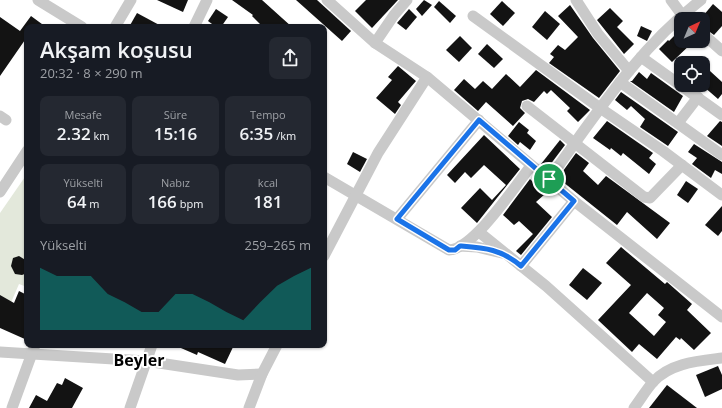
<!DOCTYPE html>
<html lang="tr">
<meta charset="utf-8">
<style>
:root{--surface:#171b24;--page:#242831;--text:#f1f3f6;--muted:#9ea1a6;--accent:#0f766e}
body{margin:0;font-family:"Open Sans",sans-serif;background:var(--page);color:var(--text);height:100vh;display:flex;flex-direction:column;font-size:15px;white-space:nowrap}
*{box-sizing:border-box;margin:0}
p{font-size:13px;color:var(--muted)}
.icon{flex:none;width:22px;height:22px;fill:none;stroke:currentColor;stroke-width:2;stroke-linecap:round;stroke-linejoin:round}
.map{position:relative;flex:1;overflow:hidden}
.sheet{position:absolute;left:24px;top:24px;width:303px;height:324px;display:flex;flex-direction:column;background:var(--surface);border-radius:8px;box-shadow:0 1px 3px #0004}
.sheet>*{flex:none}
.needle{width:26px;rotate:44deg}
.fabs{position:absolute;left:674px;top:12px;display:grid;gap:8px}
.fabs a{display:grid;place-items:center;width:36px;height:36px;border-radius:8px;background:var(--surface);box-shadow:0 1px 3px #0004;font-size:20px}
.pin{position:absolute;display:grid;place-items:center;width:34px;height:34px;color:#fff;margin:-17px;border:2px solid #fff;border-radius:50%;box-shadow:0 1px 4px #0007}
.round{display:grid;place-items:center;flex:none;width:42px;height:42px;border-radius:8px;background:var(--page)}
.headline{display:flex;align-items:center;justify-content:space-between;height:68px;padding:0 16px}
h1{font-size:22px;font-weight:600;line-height:30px}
.metrics{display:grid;grid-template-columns:repeat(3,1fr);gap:6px;height:68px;padding:4px 16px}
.metrics div{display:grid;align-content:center;border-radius:8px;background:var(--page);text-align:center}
.metrics b{font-size:17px;font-weight:600}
.metrics small{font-size:11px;font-weight:400}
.metrics p{font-size:11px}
.chart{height:112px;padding:8px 16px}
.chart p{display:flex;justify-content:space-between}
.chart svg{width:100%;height:72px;margin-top:4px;fill:var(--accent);opacity:.7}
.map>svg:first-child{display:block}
</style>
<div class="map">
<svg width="722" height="408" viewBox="0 0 722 408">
<rect width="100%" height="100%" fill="#fff"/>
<!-- green -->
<polygon fill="#e3e8db" points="27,174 27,287 19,284 0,328 0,213"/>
<!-- building -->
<g fill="#131313" fill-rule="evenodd">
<polygon points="157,0 188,0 183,12"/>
<polygon points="232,0 262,0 292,27 263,27 252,16 253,15"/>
<polygon points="296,0 317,0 351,31 342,41"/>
<polygon points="366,0 398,0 372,28 355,11"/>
<polygon points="424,0 432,5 422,16 416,9"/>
<polygon points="439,1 456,16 450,23 434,7"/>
<polygon points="502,1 515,13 503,26 490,14"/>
<polygon points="713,4 722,12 722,26 714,35 703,27 703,16"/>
<polygon points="570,5 593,38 620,71 599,98 549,63 554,57 550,54 558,45 565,50 578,37 558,16"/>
<polygon points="610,8 623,21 617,27 634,44 624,54 597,20"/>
<polygon points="216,9 228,17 221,27 216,27 208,21"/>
<polygon points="409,9 417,17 406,30 397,23"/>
<polygon points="545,11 560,24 547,40 532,27"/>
<polygon points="137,13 163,27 129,27"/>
<polygon points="31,16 46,27 27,27 27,37 0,76 0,17 20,31"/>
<polygon points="641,26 652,31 647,41 637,36"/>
<polygon points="681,29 681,41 694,41 672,62 659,49 668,40 669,41"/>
<polygon points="460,36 472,48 459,62 446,50"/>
<polygon points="487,44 503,59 494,68 478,54"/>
<polygon points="398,66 416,81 398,102 401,105 395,114 376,98 392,80 388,77"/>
<polygon points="703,68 709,73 710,71 722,82 722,94 718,99 703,86"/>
<polygon points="536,70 590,110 578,122 567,111 570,108 551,90 547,94 544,91 534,102 528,99 522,101 520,108 525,113 513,126 486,102 478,111 454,90 464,79 475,89 483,81 492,89 506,74 520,87"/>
<polygon points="639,72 647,79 651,73 683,96 674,112 630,81 632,81"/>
<polygon points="621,92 678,132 668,146 640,127 645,119 631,106 627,110 615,100"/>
<polygon points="607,121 653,153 649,158 656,164 649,174 623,153 621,156 611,148 610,150 593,138"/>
<polygon points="720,121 722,122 722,146 707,136"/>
<polygon points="519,122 529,130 527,133 536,141 530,150 520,142 518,145 508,136"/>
<polygon points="484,135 520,169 477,223 461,208 480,188 492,200 506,185 484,165 471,178 465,172 455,183 447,175"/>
<polygon points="560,140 565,145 547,169 541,164"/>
<polygon points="694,144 722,162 722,174 715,170 711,178 692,164 697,158 688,152"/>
<polygon points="353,152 367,159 360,172 347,164"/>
<polygon points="576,153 589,163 583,171 598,185 606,176 670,223 657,239 627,212 617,225 558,178"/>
<polygon points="530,179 545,194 536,202 552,217 521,255 516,251 533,234 519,221 514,225 503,215"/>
<polygon points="686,181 698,189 688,203 677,195"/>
<polygon points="722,206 722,231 718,236 705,225"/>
<path d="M621,247L665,284L667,282L692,304L687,310L711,333L694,350L681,338L680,340L676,337L657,359L639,344L632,352L598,320L631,285L606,263ZM647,293L664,308L658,315L666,322L654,336L629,313Z"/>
<polygon points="19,256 27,261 27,273 22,275 15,274 11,266 13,258"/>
<polygon points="583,268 602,283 587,300 569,285"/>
<polygon points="19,291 27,295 27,340 0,328 0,295 14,303"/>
<polygon points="174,345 234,345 225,364 198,352 197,355"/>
<polygon points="718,366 722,375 722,389 705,397 696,375"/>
<polygon points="65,378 83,388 72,408 29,408 36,395 47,401 57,383 62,385"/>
<polygon points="667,385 697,408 649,408"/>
</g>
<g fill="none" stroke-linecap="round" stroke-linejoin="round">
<!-- minor -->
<g stroke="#c9c9c9" stroke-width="11">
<polyline points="38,0 82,27"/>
<polyline points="327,0 375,43 427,77 574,201 722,317"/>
<polyline points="576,0 598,34 629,71"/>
<polyline points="671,0 685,19"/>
<polyline points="473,16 600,108 663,151 722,195"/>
<polyline points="115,27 131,0"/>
<polyline points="194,27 207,0"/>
<polyline points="703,34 722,51"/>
<polyline points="375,43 394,15 407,0"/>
<polyline points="641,57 722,115"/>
<polyline points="620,82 722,155"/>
<polyline points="527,106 644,197 650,198 682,165"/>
<polyline points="0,116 6,120"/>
<polyline points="678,123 698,97"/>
<path d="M324,177L449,250C474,249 515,186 531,166"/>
<path d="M549,179C595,116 638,48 701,0"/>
<polyline points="0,192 27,151"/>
<polyline points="397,219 479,120"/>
<polyline points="479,232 546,286 653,382"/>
<polyline points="460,246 477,247 502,253"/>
<polyline points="324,256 378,153 427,77"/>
<polyline points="521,266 574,201"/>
<polyline points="0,352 146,361 238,375 262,374"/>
<polyline points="12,408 35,345"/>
<polyline points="130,408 152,345"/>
<polyline points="249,408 262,374 277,345"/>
<path d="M634,408C640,400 646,390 653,382C670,363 698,361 722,358"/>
</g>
</g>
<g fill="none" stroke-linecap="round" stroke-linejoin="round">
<!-- route casing -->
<g stroke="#fff" stroke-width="8">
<path id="route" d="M479,120L574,201L521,266C501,249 485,248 460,246L455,250H449L397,219Z"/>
</g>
<!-- route -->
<use href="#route" stroke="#1a73e8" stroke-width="5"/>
</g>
<g text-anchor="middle" stroke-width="4" stroke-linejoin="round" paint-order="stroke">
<!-- district labels -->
<g font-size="16" font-weight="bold" fill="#000" stroke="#fff">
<text x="139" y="366">Beyler</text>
</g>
</g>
</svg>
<div class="fabs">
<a><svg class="needle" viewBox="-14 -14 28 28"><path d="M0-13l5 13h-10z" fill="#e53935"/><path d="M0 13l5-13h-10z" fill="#9ea1a6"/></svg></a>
<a><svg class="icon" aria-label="locate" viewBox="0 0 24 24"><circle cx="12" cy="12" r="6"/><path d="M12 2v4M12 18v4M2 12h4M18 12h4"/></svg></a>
</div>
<div class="pin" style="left:549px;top:179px;background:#1e9e55"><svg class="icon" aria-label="arrive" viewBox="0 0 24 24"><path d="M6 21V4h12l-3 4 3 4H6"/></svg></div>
<section class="sheet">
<div class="headline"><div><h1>Akşam koşusu</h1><p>20:32 · 8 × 290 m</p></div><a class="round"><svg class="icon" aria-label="share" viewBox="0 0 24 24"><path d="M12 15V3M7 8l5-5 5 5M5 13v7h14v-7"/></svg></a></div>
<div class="metrics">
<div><p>Mesafe</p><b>2.32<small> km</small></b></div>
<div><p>Süre</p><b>15:16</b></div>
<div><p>Tempo</p><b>6:35<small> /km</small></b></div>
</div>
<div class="metrics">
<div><p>Yükselti</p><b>64<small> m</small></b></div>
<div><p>Nabız</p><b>166<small> bpm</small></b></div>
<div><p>kcal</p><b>181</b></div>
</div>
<div class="chart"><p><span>Yükselti</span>259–265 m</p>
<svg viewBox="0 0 160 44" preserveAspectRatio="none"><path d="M0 44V6L10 11L20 11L30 11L40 22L50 27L60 33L70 33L80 22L90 22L100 27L110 33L120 38L130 27L140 17L150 11L160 6V44z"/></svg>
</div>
</section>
</div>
